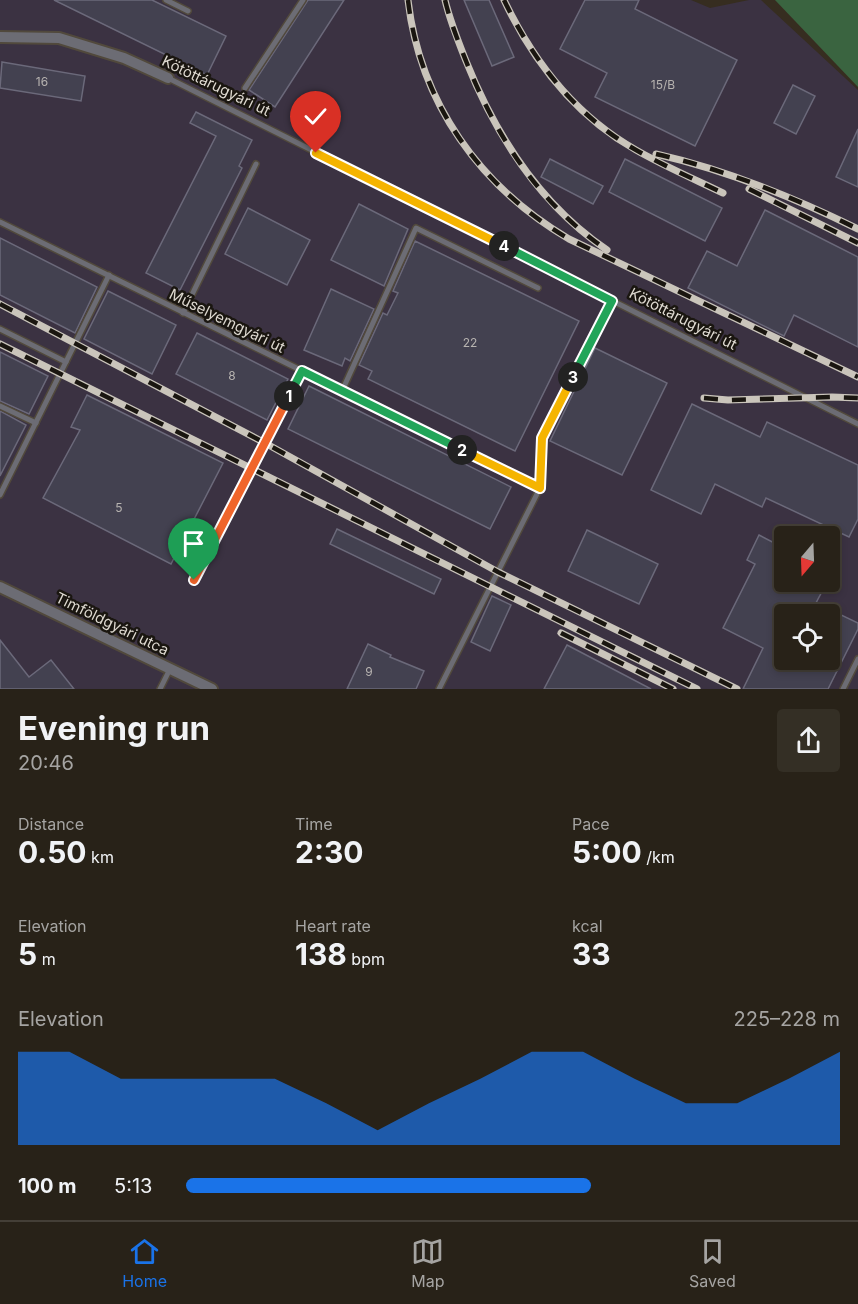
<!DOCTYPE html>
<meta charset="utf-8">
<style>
:root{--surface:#282218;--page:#342f25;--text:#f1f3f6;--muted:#a5a4a2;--line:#443f37;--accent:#1a73e8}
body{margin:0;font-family:Inter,sans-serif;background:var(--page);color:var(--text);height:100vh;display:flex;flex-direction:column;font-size:22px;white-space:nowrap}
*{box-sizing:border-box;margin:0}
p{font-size:20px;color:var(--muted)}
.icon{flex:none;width:33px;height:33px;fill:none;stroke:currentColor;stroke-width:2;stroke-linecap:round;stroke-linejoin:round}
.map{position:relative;height:689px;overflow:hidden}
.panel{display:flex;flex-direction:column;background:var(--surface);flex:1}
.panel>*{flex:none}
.needle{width:39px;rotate:199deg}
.tools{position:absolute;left:774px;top:526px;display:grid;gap:12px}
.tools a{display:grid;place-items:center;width:66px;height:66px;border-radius:6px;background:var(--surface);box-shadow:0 3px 9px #0003,0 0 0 2px var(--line);font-size:30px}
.pin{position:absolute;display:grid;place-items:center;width:51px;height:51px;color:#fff;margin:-62px -26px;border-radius:50% 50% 50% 0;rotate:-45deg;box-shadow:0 0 6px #0007}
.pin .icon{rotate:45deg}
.km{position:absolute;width:30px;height:30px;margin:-15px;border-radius:50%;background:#222;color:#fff;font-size:16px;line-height:30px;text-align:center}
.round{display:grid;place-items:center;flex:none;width:63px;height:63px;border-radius:6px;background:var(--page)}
.overview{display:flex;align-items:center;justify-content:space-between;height:102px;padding:0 18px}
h1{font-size:33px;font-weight:700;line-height:45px}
.metrics{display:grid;grid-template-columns:repeat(3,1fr);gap:9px;height:102px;padding:6px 18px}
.metrics div{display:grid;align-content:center}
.metrics b{font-size:30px;font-weight:700}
.metrics small{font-size:16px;font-weight:400}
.metrics p{font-size:16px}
.chart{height:168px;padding:12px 18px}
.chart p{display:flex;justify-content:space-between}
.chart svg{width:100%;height:108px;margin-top:6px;fill:var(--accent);opacity:.7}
ul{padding:0 18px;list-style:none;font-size:20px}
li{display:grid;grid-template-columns:96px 72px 1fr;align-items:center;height:45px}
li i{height:15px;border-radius:8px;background:var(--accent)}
.menu{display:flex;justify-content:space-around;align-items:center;height:84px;border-top:2px solid var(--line);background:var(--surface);font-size:16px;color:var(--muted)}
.menu a{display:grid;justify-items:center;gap:3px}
.menu .active{color:var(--accent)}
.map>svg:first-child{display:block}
</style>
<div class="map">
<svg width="858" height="689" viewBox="0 0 858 689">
<rect width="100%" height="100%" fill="#362d20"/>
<!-- industrial -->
<path fill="#3b3242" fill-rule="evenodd" d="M0,0H691L710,8L749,0H761L858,90V689H0ZM784,537H830V582H784ZM784,615H830V660H784Z"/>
<!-- green -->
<polygon fill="#3a6440" points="775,0 858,0 858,87"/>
<!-- building -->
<g fill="#434150" stroke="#6b697a" stroke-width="1.5" fill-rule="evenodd">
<polygon points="54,0 152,0 226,36 207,75"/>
<polygon points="308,0 344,0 275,107 249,90"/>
<polygon points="464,0 489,0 514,57 492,66"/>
<polygon points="585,0 639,0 635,9 737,60 695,146 595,97 607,73 560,49"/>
<polygon points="2,62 85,76 81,101 0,88"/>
<polygon points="793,85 815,96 796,134 774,123"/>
<polygon points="196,112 252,140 239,166 242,168 180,290 146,273 216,136 190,123"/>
<polygon points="858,129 858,187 836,177"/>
<polygon points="550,159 603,186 593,204 541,177"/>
<polygon points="625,159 722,208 705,241 609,192"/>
<polygon points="359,204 408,229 384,286 331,260"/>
<polygon points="248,208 310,240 287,285 225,254"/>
<polygon points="765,210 858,257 858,347 794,315 784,336 688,288 707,251 737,266"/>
<polygon points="0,238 97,287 75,333 0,295"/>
<polygon points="415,241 579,321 515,451 368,379 372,371 359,365 383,313 387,315 398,293 393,291"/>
<polygon points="331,289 374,309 350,361 345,358 342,366 304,350"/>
<polygon points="108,291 176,325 152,374 84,339"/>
<polygon points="197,333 288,379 267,420 176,374"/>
<polygon points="595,348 667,383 622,475 550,441"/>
<polygon points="0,352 48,376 29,414 0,401"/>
<polygon points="309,386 511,487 490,529 288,429"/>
<polygon points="87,395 223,463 171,564 43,498 80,430 71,427"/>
<polygon points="692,404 760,437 767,422 858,465 858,519 849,537 766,498 762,507 715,484 701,514 651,490"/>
<polygon points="0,411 26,425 0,476"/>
<polygon points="337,529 441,579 434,594 330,544"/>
<polygon points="587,530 658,564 639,604 568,571"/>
<path d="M759,535L784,548V582H827L816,603L858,623V629L828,689H743L763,648L723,628L755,564L747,560ZM784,615H830V660H784Z"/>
<polygon points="492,596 511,605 490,651 471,642"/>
<polygon points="0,640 29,677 51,660 74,689 0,689"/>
<polygon points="368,644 391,655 390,657 424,671 416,689 347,689"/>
<polygon points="567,645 651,689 544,689"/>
</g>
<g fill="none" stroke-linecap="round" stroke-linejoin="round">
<!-- lane casing -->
<g stroke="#51493c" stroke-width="8">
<g id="lane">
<polyline points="166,0 188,11"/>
<polyline points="168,78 858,424"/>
<polyline points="245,88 303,0"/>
<polyline points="0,222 540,488"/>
<polyline points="183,313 256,164"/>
<polyline points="0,329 66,362"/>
<polyline points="342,391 416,228 538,288"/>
<polyline points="0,406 36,423"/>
<polyline points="0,495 109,275"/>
<polyline points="194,580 302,371"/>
<polyline points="160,689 170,669"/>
<polyline points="439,689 540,488 540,451 542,438 612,301"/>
<polyline points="843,689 858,659"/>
</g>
</g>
<!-- street casing -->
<g stroke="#51493c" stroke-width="14">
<g id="street">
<polyline points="0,37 59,38 124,58 168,78"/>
<polyline points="0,587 212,689"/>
</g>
</g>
<!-- lane -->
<use href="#lane" stroke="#6c6c74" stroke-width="5"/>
<!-- street -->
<use href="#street" stroke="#6c6c74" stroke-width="10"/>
<!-- rail casing -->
<g stroke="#cac5bb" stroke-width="7">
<g id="rail">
<path d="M408,0C420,103 480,187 569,239L858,377"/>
<path d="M445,0C450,21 458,41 466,61C496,136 539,204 607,250"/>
<path d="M504,0C533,61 576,116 636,150C664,166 694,179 723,193"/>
<path d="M656,154C727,170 793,197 858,229"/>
<polyline points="749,189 858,243"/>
<polyline points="0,304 265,443 498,572 737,689"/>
<polyline points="0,344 697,689"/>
<polyline points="704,398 728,400 832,397 858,398"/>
<polyline points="561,633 673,689"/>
</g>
</g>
<!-- rail -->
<use href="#rail" stroke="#1a1610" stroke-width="4.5" stroke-dasharray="14" stroke-linecap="butt"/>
</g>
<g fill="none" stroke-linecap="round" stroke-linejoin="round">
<!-- split-1 casing -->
<g stroke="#fff" stroke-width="12">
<polyline id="split-1" points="194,580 289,396"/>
</g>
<!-- split-2 casing -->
<g stroke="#fff" stroke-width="12">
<polyline id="split-2" points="289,396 302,371 462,450"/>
</g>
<!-- split-3 casing -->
<g stroke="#fff" stroke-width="12">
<polyline id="split-3" points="462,450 540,488 542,438 573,377"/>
</g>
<!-- split-4 casing -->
<g stroke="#fff" stroke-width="12">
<polyline id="split-4" points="504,246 612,301 573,377"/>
</g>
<!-- split-5 casing -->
<g stroke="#fff" stroke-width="12">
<polyline id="split-5" points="316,153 504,246"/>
</g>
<!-- split-1 -->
<use href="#split-1" stroke="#f0652b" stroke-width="8"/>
<!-- split-2 -->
<use href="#split-2" stroke="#22a559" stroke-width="8"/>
<!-- split-3 -->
<use href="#split-3" stroke="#f5b400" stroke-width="8"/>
<!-- split-4 -->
<use href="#split-4" stroke="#22a559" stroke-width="8"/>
<!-- split-5 -->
<use href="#split-5" stroke="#f5b400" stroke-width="8"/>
</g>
<g text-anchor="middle" stroke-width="5" stroke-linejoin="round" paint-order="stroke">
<!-- number labels -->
<g font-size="12" fill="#b7b3b0">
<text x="42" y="86">16</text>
<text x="663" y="89">15/B</text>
<text x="470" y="347">22</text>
<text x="232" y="380">8</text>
<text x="119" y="512">5</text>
<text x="369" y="676">9</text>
</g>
<!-- street labels -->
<g font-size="15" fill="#ded9d0" stroke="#1a1610">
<text transform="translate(216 86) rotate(26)" y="5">Kötöttárugyári út</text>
<text transform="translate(683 319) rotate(27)" y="5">Kötöttárugyári út</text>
<text transform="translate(227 321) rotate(26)" y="5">Műselyemgyári út</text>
<text transform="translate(112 624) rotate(26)" y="5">Timföldgyári utca</text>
</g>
</g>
</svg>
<div class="tools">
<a><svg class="needle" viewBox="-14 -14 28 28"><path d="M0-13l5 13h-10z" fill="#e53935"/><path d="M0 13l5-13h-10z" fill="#a5a4a2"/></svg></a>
<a><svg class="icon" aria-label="locate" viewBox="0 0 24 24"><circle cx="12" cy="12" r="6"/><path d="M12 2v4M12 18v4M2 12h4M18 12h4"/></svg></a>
</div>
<div class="pin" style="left:194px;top:580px;background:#1e9e55"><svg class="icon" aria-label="arrive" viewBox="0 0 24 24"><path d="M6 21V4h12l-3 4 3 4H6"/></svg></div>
<div class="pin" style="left:316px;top:153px;background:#d93025"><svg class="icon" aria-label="check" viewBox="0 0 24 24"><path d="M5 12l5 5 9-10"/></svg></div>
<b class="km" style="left:289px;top:396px">1</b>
<b class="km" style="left:462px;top:450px">2</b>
<b class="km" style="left:573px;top:377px">3</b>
<b class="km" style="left:504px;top:246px">4</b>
</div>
<section class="panel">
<div class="overview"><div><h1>Evening run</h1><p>20:46</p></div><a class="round"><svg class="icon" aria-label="share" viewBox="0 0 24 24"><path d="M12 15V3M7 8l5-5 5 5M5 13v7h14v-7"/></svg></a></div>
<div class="metrics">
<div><p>Distance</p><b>0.50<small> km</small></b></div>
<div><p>Time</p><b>2:30</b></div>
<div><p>Pace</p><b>5:00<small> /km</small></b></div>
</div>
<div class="metrics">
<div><p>Elevation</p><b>5<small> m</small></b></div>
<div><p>Heart rate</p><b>138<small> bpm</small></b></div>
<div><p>kcal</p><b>33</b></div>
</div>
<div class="chart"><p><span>Elevation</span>225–228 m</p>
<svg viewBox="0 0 160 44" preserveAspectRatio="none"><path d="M0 44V6L10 6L20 17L30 17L40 17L50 17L60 27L70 38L80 27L90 17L100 6L110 6L120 17L130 27L140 27L150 17L160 6V44z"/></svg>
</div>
<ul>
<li><b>100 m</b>5:13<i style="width:62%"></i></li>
</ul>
</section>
<nav class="menu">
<a class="active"><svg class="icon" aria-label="home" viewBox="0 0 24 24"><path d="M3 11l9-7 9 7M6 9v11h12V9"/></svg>Home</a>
<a><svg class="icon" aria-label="map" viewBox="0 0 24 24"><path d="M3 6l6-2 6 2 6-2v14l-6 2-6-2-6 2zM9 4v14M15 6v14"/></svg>Map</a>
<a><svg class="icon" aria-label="saved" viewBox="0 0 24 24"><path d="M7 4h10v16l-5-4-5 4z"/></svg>Saved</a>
</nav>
